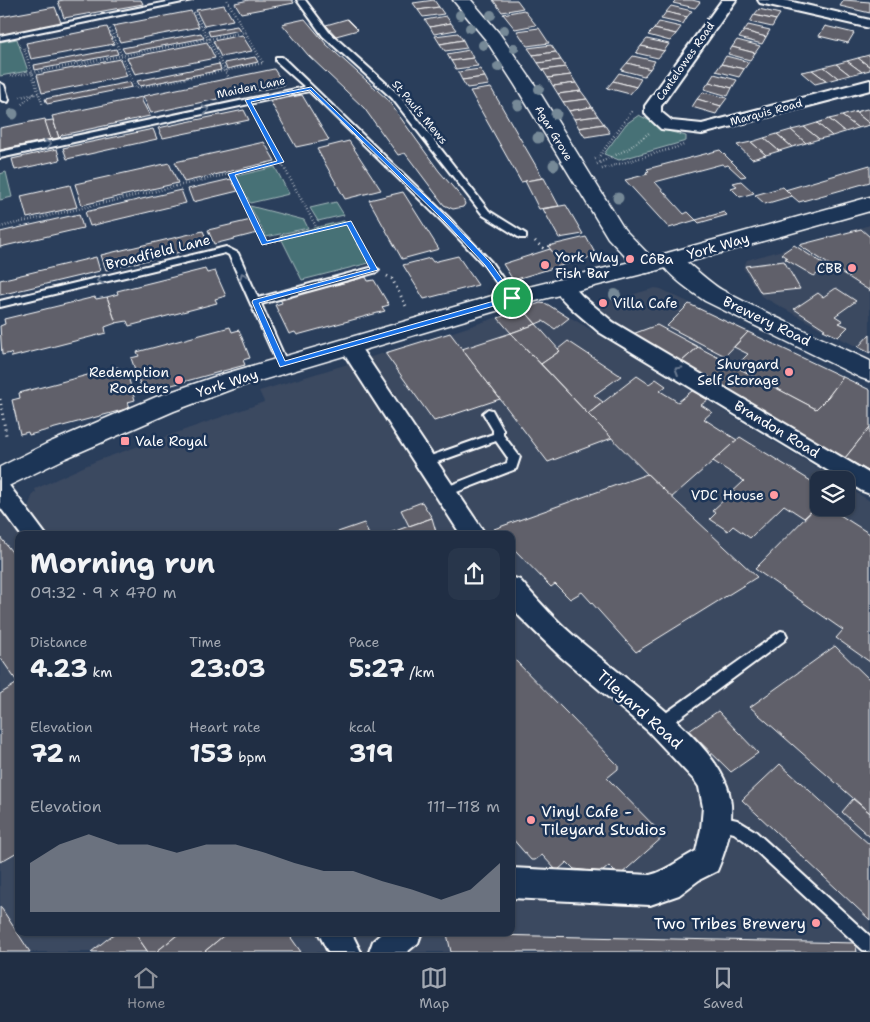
<!DOCTYPE html>
<meta charset="utf-8">
<style>
:root{--surface:#202e44;--page:#28364b;--text:#f1f3f6;--muted:#a2a8b2;--line:#3d4a5d;--accent:#8c9099}
body{margin:0;font-family:"Shantell Sans",sans-serif;background:var(--page);color:var(--text);height:100vh;display:flex;flex-direction:column;font-size:19px;white-space:nowrap}
*{box-sizing:border-box;margin:0}
p{font-size:16px;color:var(--muted)}
.icon{flex:none;width:28px;height:28px;fill:none;stroke:currentColor;stroke-width:2;stroke-linecap:round;stroke-linejoin:round}
.map{position:relative;flex:1;overflow:hidden}
.sheet{position:absolute;left:15px;top:531px;width:500px;height:405px;display:flex;flex-direction:column;background:var(--surface);border-radius:10px;box-shadow:0 1px 4px #0004,0 0 0 1px var(--line)}
.sheet>*{flex:none}
.tools{position:absolute;left:810px;top:471px;display:grid;gap:10px}
.tools a{display:grid;place-items:center;width:45px;height:45px;border-radius:10px;background:var(--surface);box-shadow:0 1px 4px #0004,0 0 0 1px var(--line);font-size:25px}
.pin{position:absolute;display:grid;place-items:center;width:42px;height:42px;color:#fff;margin:-21px;border:2px solid #fff;border-radius:50%;box-shadow:0 1px 5px #0007}
.round{display:grid;place-items:center;flex:none;width:52px;height:52px;border-radius:10px;background:var(--page)}
.headline{display:flex;align-items:center;justify-content:space-between;height:85px;padding:0 15px}
h1{font-size:28px;font-weight:700;line-height:38px}
.metrics{display:grid;grid-template-columns:repeat(3,1fr);gap:8px;height:85px;padding:5px 15px}
.metrics div{display:grid;align-content:center}
.metrics b{font-size:25px;font-weight:700}
.metrics small{font-size:14px;font-weight:400}
.metrics p{font-size:14px}
.chart{height:140px;padding:10px 15px}
.chart p{display:flex;justify-content:space-between}
.chart svg{width:100%;height:90px;margin-top:5px;fill:var(--accent);opacity:.7}
.tabs{display:flex;justify-content:space-around;align-items:center;height:70px;border-top:1px solid var(--line);background:var(--surface);font-size:14px;color:var(--muted)}
.tabs a{display:grid;justify-items:center;gap:2px}
.tabs .selected{color:var(--accent)}
.map>svg:first-child{display:block}
</style>
<div class="map">
<svg width="870" height="952" viewBox="0 0 870 952">
<rect width="100%" height="100%" fill="#2a3e5b"/>
<filter id="ink" filterUnits="userSpaceOnUse"><feTurbulence type="fractalNoise" baseFrequency=".02" numOctaves="2"/><feDisplacementMap in="SourceGraphic" scale="10" xChannelSelector="R" yChannelSelector="G"/><feConvolveMatrix kernelMatrix="1 2 1 2 8 2 1 2 1" color-interpolation-filters="sRGB"/></filter>
<g filter="url(#ink)">
<!-- built -->
<g fill="#3a4860" fill-rule="evenodd">
<polygon points="870,225 870,353 823,330 761,296 743,268 747,260"/>
<polygon points="655,288 661,289 870,390 870,473 605,322 597,310 603,303"/>
<path d="M540,303L547,304L580,323L837,480H819V508H846V486L870,501V952H0V507L15,499L28,507L33,494L36,492L35,489L96,461L264,402L259,391L450,333ZM19,535H511V932H19Z"/>
</g>
<!-- green -->
<g fill="#477176" stroke="#a3b8ba">
<polygon points="17,39 28,71 0,76 0,42"/>
<polygon points="639,115 668,131 686,136 686,141 619,160 604,154 626,124"/>
<polygon points="275,167 289,194 250,203 236,176"/>
<polygon points="6,172 12,197 0,200 0,174"/>
<polygon points="336,202 344,215 318,221 310,208"/>
<polygon points="250,206 304,220 308,228 266,237"/>
<polygon points="344,221 369,263 302,280 280,236"/>
</g>
<!-- building -->
<g fill="#60606a" stroke="#fff">
<polygon points="64,0 141,0 143,4 64,18 58,1"/>
<polygon points="249,0 292,0 294,3 241,13 235,3"/>
<polygon points="434,0 439,7 418,10 413,3"/>
<polygon points="493,0 517,0 523,8 502,12"/>
<polygon points="676,0 692,0 700,2 695,8 673,3"/>
<polygon points="844,0 870,2 870,13 840,6"/>
<polygon points="224,5 233,20 204,26 196,10"/>
<polygon points="671,6 692,11 687,17 666,12"/>
<polygon points="55,7 62,25 0,36 0,17"/>
<polygon points="439,7 444,14 423,17 418,10"/>
<polygon points="759,9 780,14 776,20 754,15"/>
<polygon points="524,10 536,25 515,29 503,14"/>
<polygon points="191,11 199,27 120,42 113,26"/>
<polygon points="666,12 687,17 683,24 661,19"/>
<polygon points="754,15 776,20 772,27 750,22"/>
<polygon points="446,16 451,23 430,27 425,20"/>
<polygon points="305,19 326,44 387,99 439,171 463,199 465,204 463,207 453,209 444,205 405,153 398,155 364,108 308,55 282,24"/>
<polygon points="347,19 358,30 336,36 326,25"/>
<polygon points="659,22 681,27 676,34 654,29"/>
<polygon points="451,23 456,30 434,34 430,27"/>
<polygon points="748,25 770,30 766,37 744,31"/>
<polygon points="237,26 240,30 210,36 208,31"/>
<polygon points="825,26 854,33 848,43 819,36"/>
<polygon points="107,27 114,44 31,59 26,43"/>
<polygon points="539,28 549,43 527,46 517,31"/>
<polygon points="654,29 676,34 670,41 648,35"/>
<polygon points="744,31 766,37 762,44 739,38"/>
<polygon points="201,33 204,38 125,53 122,48"/>
<polygon points="458,33 463,40 440,44 435,36"/>
<polygon points="242,35 252,51 221,57 213,41"/>
<polygon points="647,39 669,44 664,51 641,46"/>
<polygon points="463,40 467,48 445,51 440,44"/>
<polygon points="737,40 760,46 755,53 732,47"/>
<polygon points="207,42 215,58 135,74 127,58"/>
<polygon points="551,45 556,52 533,55 528,48"/>
<polygon points="641,46 664,51 658,58 636,53"/>
<polygon points="732,47 755,53 750,60 728,54"/>
<polygon points="116,49 118,54 35,70 34,65"/>
<polygon points="469,50 473,58 451,61 447,54"/>
<polygon points="556,52 561,60 538,63 533,55"/>
<polygon points="869,55 870,55 870,67 858,58"/>
<polygon points="633,56 655,61 650,69 627,63"/>
<polygon points="726,56 749,62 744,69 721,64"/>
<polygon points="255,57 258,62 227,69 224,63"/>
<polygon points="473,58 478,66 456,69 451,61"/>
<polygon points="858,58 870,67 870,70 862,72 847,61"/>
<polygon points="120,59 127,76 42,93 37,75"/>
<polygon points="561,60 566,67 543,70 538,63"/>
<polygon points="847,61 862,72 850,75 836,64"/>
<polygon points="627,63 650,69 644,76 621,70"/>
<polygon points="219,64 221,70 140,86 137,81"/>
<polygon points="721,64 744,69 739,77 716,71"/>
<polygon points="836,64 850,75 838,78 824,67"/>
<polygon points="566,67 571,75 548,78 543,70"/>
<polygon points="824,67 838,78 827,81 812,70"/>
<polygon points="274,69 284,85 151,113 143,96"/>
<polygon points="480,69 485,77 462,80 458,72"/>
<polygon points="812,70 827,81 815,84 801,72"/>
<polygon points="619,73 641,79 636,87 613,81"/>
<polygon points="714,74 737,80 732,88 709,82"/>
<polygon points="571,75 576,83 553,86 548,78"/>
<polygon points="485,77 489,85 467,88 462,80"/>
<polygon points="613,81 636,87 630,94 607,88"/>
<polygon points="130,82 132,87 47,104 45,99"/>
<polygon points="709,82 732,88 728,96 704,89"/>
<polygon points="576,83 581,91 558,94 553,86"/>
<polygon points="491,88 543,178 521,182 470,91"/>
<polygon points="581,91 587,99 563,102 558,94"/>
<polygon points="703,92 727,98 721,106 697,99"/>
<polygon points="302,95 329,140 296,147 270,101"/>
<polygon points="142,97 142,101 150,116 62,135 59,138 52,116"/>
<polygon points="587,99 592,107 569,111 563,102"/>
<polygon points="697,99 721,106 716,114 692,107"/>
<polygon points="592,107 598,116 574,119 569,111"/>
<polygon points="867,109 870,111 870,124 855,112"/>
<polygon points="244,110 249,120 163,138 158,128"/>
<polygon points="855,112 870,124 870,125 858,128 842,116"/>
<polygon points="598,116 604,124 579,128 574,119"/>
<polygon points="842,116 858,128 845,132 829,119"/>
<polygon points="45,119 51,139 0,150 0,128"/>
<polygon points="829,119 845,132 832,136 817,123"/>
<polygon points="53,120 59,138 51,139 45,121"/>
<polygon points="817,123 832,136 819,139 804,127"/>
<polygon points="604,124 610,133 585,137 579,128"/>
<polygon points="804,127 819,139 806,143 791,130"/>
<polygon points="153,129 157,139 67,159 63,148"/>
<polygon points="791,130 806,143 792,147 777,134"/>
<polygon points="777,134 792,147 779,151 764,138"/>
<polygon points="764,138 779,151 766,155 751,142"/>
<polygon points="349,141 381,190 345,199 317,149"/>
<polygon points="264,142 275,161 184,182 175,162"/>
<polygon points="751,142 766,155 752,159 737,145"/>
<polygon points="57,149 60,160 15,170 12,159"/>
<polygon points="720,150 746,176 741,177 728,165 725,166 722,164 655,182 684,214 688,212 696,220 669,228 625,180 648,174 646,172 649,171 647,169"/>
<polygon points="169,163 178,183 82,205 75,184"/>
<polygon points="870,165 870,182 799,202 785,190"/>
<polygon points="544,178 559,206 539,209 525,181"/>
<polygon points="231,179 238,191 193,202 188,189"/>
<polygon points="741,181 754,193 740,197 731,188 737,186 733,183"/>
<polygon points="70,185 77,207 27,218 21,196"/>
<polygon points="783,187 792,196 765,204 755,195"/>
<polygon points="181,190 186,203 90,226 85,212"/>
<polygon points="403,192 439,249 402,259 369,200"/>
<polygon points="566,205 583,234 559,238 543,209"/>
<polygon points="724,212 727,215 699,223 696,220"/>
<polygon points="79,214 83,228 0,247 0,232"/>
<polygon points="251,220 257,233 214,244 208,230"/>
<polygon points="861,229 870,237 870,291 799,245"/>
<polygon points="203,231 209,245 106,270 101,255"/>
<polygon points="586,237 595,253 592,257 563,265 548,246"/>
<polygon points="794,245 828,267 814,276 785,259 787,258 781,254"/>
<polygon points="550,249 563,265 513,280 503,264"/>
<polygon points="458,256 478,285 424,299 403,265 430,258 433,262"/>
<polygon points="96,257 100,271 0,295 0,280"/>
<polygon points="784,261 800,289 761,293 745,266"/>
<polygon points="205,269 207,273 215,271 226,296 215,299 217,303 129,326 127,321 116,323 107,297 118,294 117,291"/>
<polygon points="366,277 368,281 374,280 389,305 382,307 385,311 297,335 295,332 289,334 275,305 282,303 280,299"/>
<polygon points="836,288 856,301 835,316 843,321 839,323 848,327 838,337 823,330 825,329 794,309 818,293 823,297"/>
<polygon points="95,297 96,299 107,297 116,323 105,327 106,333 12,357 11,353 2,355 0,326 5,324 4,319"/>
<polygon points="540,303 547,304 569,318 555,329 543,321 536,324 523,309"/>
<polygon points="689,304 748,332 725,356 667,326"/>
<polygon points="523,309 536,324 511,333 498,318"/>
<polygon points="536,324 560,351 541,364 511,333"/>
<polygon points="657,325 698,347 680,363 630,335"/>
<polygon points="230,327 232,332 239,330 250,358 243,360 245,365 150,391 149,388 142,390 131,358 139,356 137,352"/>
<polygon points="748,332 843,377 828,397 816,409 735,367 748,354 734,347"/>
<polygon points="450,333 500,399 434,421 385,353"/>
<polygon points="511,333 588,414 612,438 548,462 462,349"/>
<polygon points="870,334 870,353 858,347"/>
<polygon points="568,341 621,376 594,395 603,402 588,414 541,364 560,351 558,349"/>
<polygon points="698,347 816,409 828,397 843,377 870,390 870,427 845,458 680,363"/>
<polygon points="118,367 119,372 126,370 135,400 128,402 130,408 29,435 28,432 20,434 12,400 20,398 19,393"/>
<polygon points="637,376 649,384 656,379 666,386 660,391 678,402 692,391 708,400 701,405 712,412 704,419 737,440 671,498 588,414"/>
<polygon points="870,427 870,472 845,458"/>
<polygon points="740,437 819,486 819,504 804,518 784,505 750,538 733,526 728,531 710,519 716,513 712,511 744,481 713,461"/>
<polygon points="647,474 757,577 636,652 582,592 570,599 555,584 551,587 511,546 511,535 500,535 494,529"/>
<polygon points="422,502 432,518 409,526 401,510"/>
<polygon points="819,504 819,508 829,508 870,534 870,662 836,638 843,630 755,569"/>
<polygon points="432,518 437,535 384,535 409,526"/>
<polygon points="364,523 369,535 329,535"/>
<polygon points="0,537 19,561 18,683 0,657"/>
<polygon points="835,646 870,680 870,813 750,707"/>
<polygon points="511,656 618,765 618,769 607,778 664,836 619,876 609,866 602,872 574,869 567,862 557,871 542,855 535,860 531,860 511,837"/>
<polygon points="19,682 19,851 0,862 0,694"/>
<polygon points="718,711 758,753 731,772 689,731"/>
<polygon points="780,764 870,845 870,920 742,800"/>
<polygon points="853,799 870,813 870,837 842,812"/>
<polygon points="0,906 30,952 0,952"/>
<polygon points="116,932 134,932 148,952 91,952"/>
<polygon points="134,932 181,932 156,952 148,952"/>
<polygon points="181,932 228,932 204,952 156,952"/>
<polygon points="228,932 287,932 301,952 204,952"/>
<polygon points="447,934 855,943 857,952 451,952"/>
</g>
<g fill="none" stroke-linecap="round" stroke-linejoin="round">
<!-- service casing -->
<g stroke="#fff" stroke-width="4">
<g id="service">
<polygon points="177,0 192,0 0,40 0,36"/>
<polygon points="297,0 305,0 329,32 398,94 489,211 526,234 526,238 520,238 483,215 392,98 323,36"/>
<polygon points="276,57 282,57 449,218 491,262 515,296 517,298 515,300 509,300 485,266 443,222 309,91 0,158 0,152 305,87 276,61"/>
<polygon points="0,83 4,85 9,100 8,102 1,100"/>
<polygon points="226,247 238,253 258,298 374,267 379,270 377,272 261,304 288,365 283,369 278,365 229,255 225,253 0,307 0,301"/>
<polygon points="488,409 492,410 503,430 503,435 520,457 516,469 449,495 441,495 439,492 441,489 507,463 508,458 496,441 426,466 420,462 422,459 493,434 493,430 483,413"/>
<polygon points="781,631 785,632 787,636 785,640 666,728 661,730 656,728 654,724 656,720"/>
<polygon points="715,815 737,820 755,831 870,936 870,952 863,950 745,841 734,833 710,827 708,822 710,817"/>
</g>
</g>
<!-- minor casing -->
<g stroke="#fff" stroke-width="4">
<g id="minor">
<polygon points="722,0 736,0 661,106 661,112 672,121 702,124 870,80 870,90 702,134 661,129 647,116 645,113 645,106"/>
<polygon points="758,0 784,0 870,20 870,28 760,3"/>
<path d="M563,281L570,283L582,296L613,322L870,474V494L862,491L599,332C583,318 565,305 553,287L556,283Z"/>
<polygon points="349,339 356,341 486,535 461,535 339,346 342,341"/>
<polygon points="0,481 8,484 46,535 21,535 0,507"/>
<path d="M511,577L520,580C539,602 558,623 581,642C622,677 709,736 727,786C737,814 728,845 717,871L699,880L679,895L650,905L511,898V868L650,875C667,871 680,859 696,851L701,829L703,807L699,787L695,781L648,731L561,657L520,617L511,605Z"/>
<polygon points="318,932 351,932 361,952 328,952"/>
<polygon points="383,932 422,932 418,943 407,952 369,952 373,941"/>
</g>
</g>
<!-- tertiary casing -->
<g stroke="#fff" stroke-width="3">
<g id="tertiary">
<polygon points="453,0 471,0 499,33 535,85 624,229 655,261 659,266 655,271 647,273 639,271 608,238 515,85 486,40"/>
<path d="M670,253C685,257 706,281 722,290C770,316 821,338 870,361V381L861,378L705,301C688,289 670,277 659,260L662,255Z"/>
</g>
</g>
<!-- primary casing -->
<g stroke="#fff" stroke-width="3">
<polygon id="primary" points="870,197 870,211 678,265 496,311 235,388 174,411 66,458 0,490 0,467 46,444 156,397 217,376 492,296 667,253"/>
</g>
<!-- path-far1 -->
<g stroke="#fff" stroke-width="2.5" stroke-dasharray="0.5 2.5" stroke-linecap="butt">
<polyline points="194,12 229,78"/>
<polyline points="110,29 136,88 263,63 245,32"/>
<polyline points="24,48 32,73 245,32 227,0"/>
<polyline points="10,76 32,73 43,106"/>
<polyline points="20,97 39,93"/>
<polyline points="22,104 34,94"/>
<polyline points="595,159 598,158 632,111"/>
<polyline points="281,162 318,230 349,223 358,240"/>
<polyline points="597,164 628,149 649,133"/>
<polyline points="602,169 684,145"/>
<polyline points="231,174 264,240"/>
<polyline points="0,227 281,162 254,114"/>
<polyline points="276,240 318,230"/>
</g>
<!-- path -->
<g stroke="#fff" stroke-width="3" stroke-dasharray="1 4" stroke-linecap="butt">
<polyline points="263,239 265,243 281,239"/>
<polyline points="357,239 367,257"/>
<polyline points="535,241 545,250"/>
<polyline points="387,276 392,279 407,308"/>
<polyline points="0,399 6,435"/>
</g>
<!-- service -->
<use href="#service" fill="#1d3557" fill-rule="evenodd"/>
<!-- minor -->
<use href="#minor" fill="#1d3557" fill-rule="evenodd"/>
<!-- tertiary -->
<use href="#tertiary" fill="#1d3557" fill-rule="evenodd"/>
<!-- primary -->
<use href="#primary" fill="#1d3557" fill-rule="evenodd"/>
</g>
<!-- trees -->
<g fill="#768997">
<circle cx="460" cy="15" r="5"/>
<circle cx="491" cy="15" r="5"/>
<circle cx="470" cy="28" r="5"/>
<circle cx="504" cy="30" r="5"/>
<circle cx="483" cy="45" r="5"/>
<circle cx="514" cy="48" r="5"/>
<circle cx="498" cy="67" r="5"/>
<circle cx="539" cy="89" r="5"/>
<circle cx="518" cy="105" r="5.5"/>
<circle cx="13" cy="114" r="5.5"/>
<circle cx="556" cy="114" r="5.5"/>
<circle cx="538" cy="138" r="5.5"/>
<circle cx="554" cy="165" r="5.5"/>
<circle cx="618" cy="198" r="5.5"/>
<circle cx="615" cy="295" r="6"/>
</g>
<!-- one-way arrows -->
<defs><path id="oneway-chevron" d="M-2-3.5L2.5 0L-2 3.5" fill="none" stroke-width="1.6" stroke-linecap="round" stroke-linejoin="round" transform="scale(1.25)"/></defs>
<g stroke="#6c7c92">
<use href="#oneway-chevron" transform="translate(206 110) rotate(-12)"/>
<use href="#oneway-chevron" transform="translate(48 144) rotate(-12)"/>
<use href="#oneway-chevron" transform="translate(243 276) rotate(-115)"/>
<use href="#oneway-chevron" transform="translate(100 280) rotate(166)"/>
<use href="#oneway-chevron" transform="translate(678 370) rotate(-149)"/>
</g>
</g>
<!-- route -->
<path fill="#1a73e8" stroke="#fff" fill-rule="evenodd" d="M311,87L449,219L490,262L515,297V300L280,367L252,302L253,300L370,269L347,225L262,245L228,174L277,161L245,100ZM310,90L444,221L485,265L508,297L285,361L259,303L378,270L351,221L267,241L235,175L284,162L251,102Z"/>
<!-- markers -->
<g fill="#ff9aa2" stroke="#1d3557" stroke-width="2">
<circle cx="630" cy="259" r="5"/>
<circle cx="545" cy="265" r="5"/>
<circle cx="852" cy="268" r="5"/>
<circle cx="603" cy="303" r="5"/>
<circle cx="789" cy="372" r="5"/>
<circle cx="179" cy="380" r="5"/>
<rect x="120" y="436" width="10" height="10" rx="2.5"/>
<circle cx="774" cy="495" r="5"/>
<circle cx="531" cy="820" r="5"/>
<circle cx="816" cy="923" r="5"/>
</g>
<g text-anchor="middle" stroke-width="5" stroke-linejoin="round" paint-order="stroke">
<!-- far-street labels -->
<g font-size="11" fill="#fff" stroke="#1d3557">
<text transform="translate(685 61) rotate(-55)" y="4">Cantelowes Road</text>
<text transform="translate(251 87) rotate(-12)" y="4">Maiden Lane</text>
<text transform="translate(420 112) rotate(50)" y="4">St Paul's Mews</text>
<text transform="translate(766 112) rotate(-15)" y="4">Marquis Road</text>
<text transform="translate(554 133) rotate(59)" y="4">Agar Grove</text>
</g>
<!-- street labels -->
<g font-size="14" fill="#fff" stroke="#1d3557">
<text transform="translate(718 246) rotate(-16)" y="5">York Way</text>
<text transform="translate(158 252) rotate(-14)" y="5">Broadfield Lane</text>
<text transform="translate(767 321) rotate(26)" y="5">Brewery Road</text>
<text transform="translate(227 383) rotate(-18)" y="5">York Way</text>
<text transform="translate(777 429) rotate(31)" y="5">Brandon Road</text>
</g>
<!-- poi labels -->
<g font-size="14" fill="#fff" stroke="#1d3557" text-anchor="start">
<text x="555" y="262">York Way<tspan x="555" dy="16">Fish Bar</tspan></text>
<text x="640" y="264">CôBa</text>
<text x="842" y="273" text-anchor="end">CBB</text>
<text x="613" y="308">Villa Cafe</text>
<text x="779" y="369" text-anchor="end">Shurgard<tspan x="779" dy="16">Self Storage</tspan></text>
<text x="169" y="377" text-anchor="end">Redemption<tspan x="169" dy="16">Roasters</tspan></text>
<text x="135" y="446">Vale Royal</text>
<text x="764" y="500" text-anchor="end">VDC House</text>
</g>
<!-- near-street labels -->
<g font-size="16" fill="#fff" stroke="#1d3557">
<text transform="translate(640 709) rotate(42)" y="6">Tileyard Road</text>
</g>
<!-- near-poi labels -->
<g font-size="16" fill="#fff" stroke="#1d3557" text-anchor="start">
<text x="541" y="817">Vinyl Cafe -<tspan x="541" dy="18">Tileyard Studios</tspan></text>
<text x="806" y="929" text-anchor="end">Two Tribes Brewery</text>
</g>
</g>
</svg>
<div class="tools">
<a><svg class="icon" aria-label="layers" viewBox="0 0 24 24"><path d="M12 4l9 5-9 5-9-5zM3 14l9 5 9-5"/></svg></a>
</div>
<div class="pin" style="left:512px;top:298px;background:#1e9e55"><svg class="icon" aria-label="arrive" viewBox="0 0 24 24"><path d="M6 21V4h12l-3 4 3 4H6"/></svg></div>
<section class="sheet">
<div class="headline"><div><h1>Morning run</h1><p>09:32 · 9 × 470 m</p></div><a class="round"><svg class="icon" aria-label="share" viewBox="0 0 24 24"><path d="M12 15V3M7 8l5-5 5 5M5 13v7h14v-7"/></svg></a></div>
<div class="metrics">
<div><p>Distance</p><b>4.23<small> km</small></b></div>
<div><p>Time</p><b>23:03</b></div>
<div><p>Pace</p><b>5:27<small> /km</small></b></div>
</div>
<div class="metrics">
<div><p>Elevation</p><b>72<small> m</small></b></div>
<div><p>Heart rate</p><b>153<small> bpm</small></b></div>
<div><p>kcal</p><b>319</b></div>
</div>
<div class="chart"><p><span>Elevation</span>111–118 m</p>
<svg viewBox="0 0 160 44" preserveAspectRatio="none"><path d="M0 44V20L10 11L20 6L30 11L40 11L50 15L60 11L70 11L80 15L90 20L100 24L110 24L120 29L130 33L140 38L150 33L160 20V44z"/></svg>
</div>
</section>
</div>
<nav class="tabs">
<a class="selected"><svg class="icon" aria-label="home" viewBox="0 0 24 24"><path d="M3 11l9-7 9 7M6 9v11h12V9"/></svg>Home</a>
<a><svg class="icon" aria-label="map" viewBox="0 0 24 24"><path d="M3 6l6-2 6 2 6-2v14l-6 2-6-2-6 2zM9 4v14M15 6v14"/></svg>Map</a>
<a><svg class="icon" aria-label="saved" viewBox="0 0 24 24"><path d="M7 4h10v16l-5-4-5 4z"/></svg>Saved</a>
</nav>
